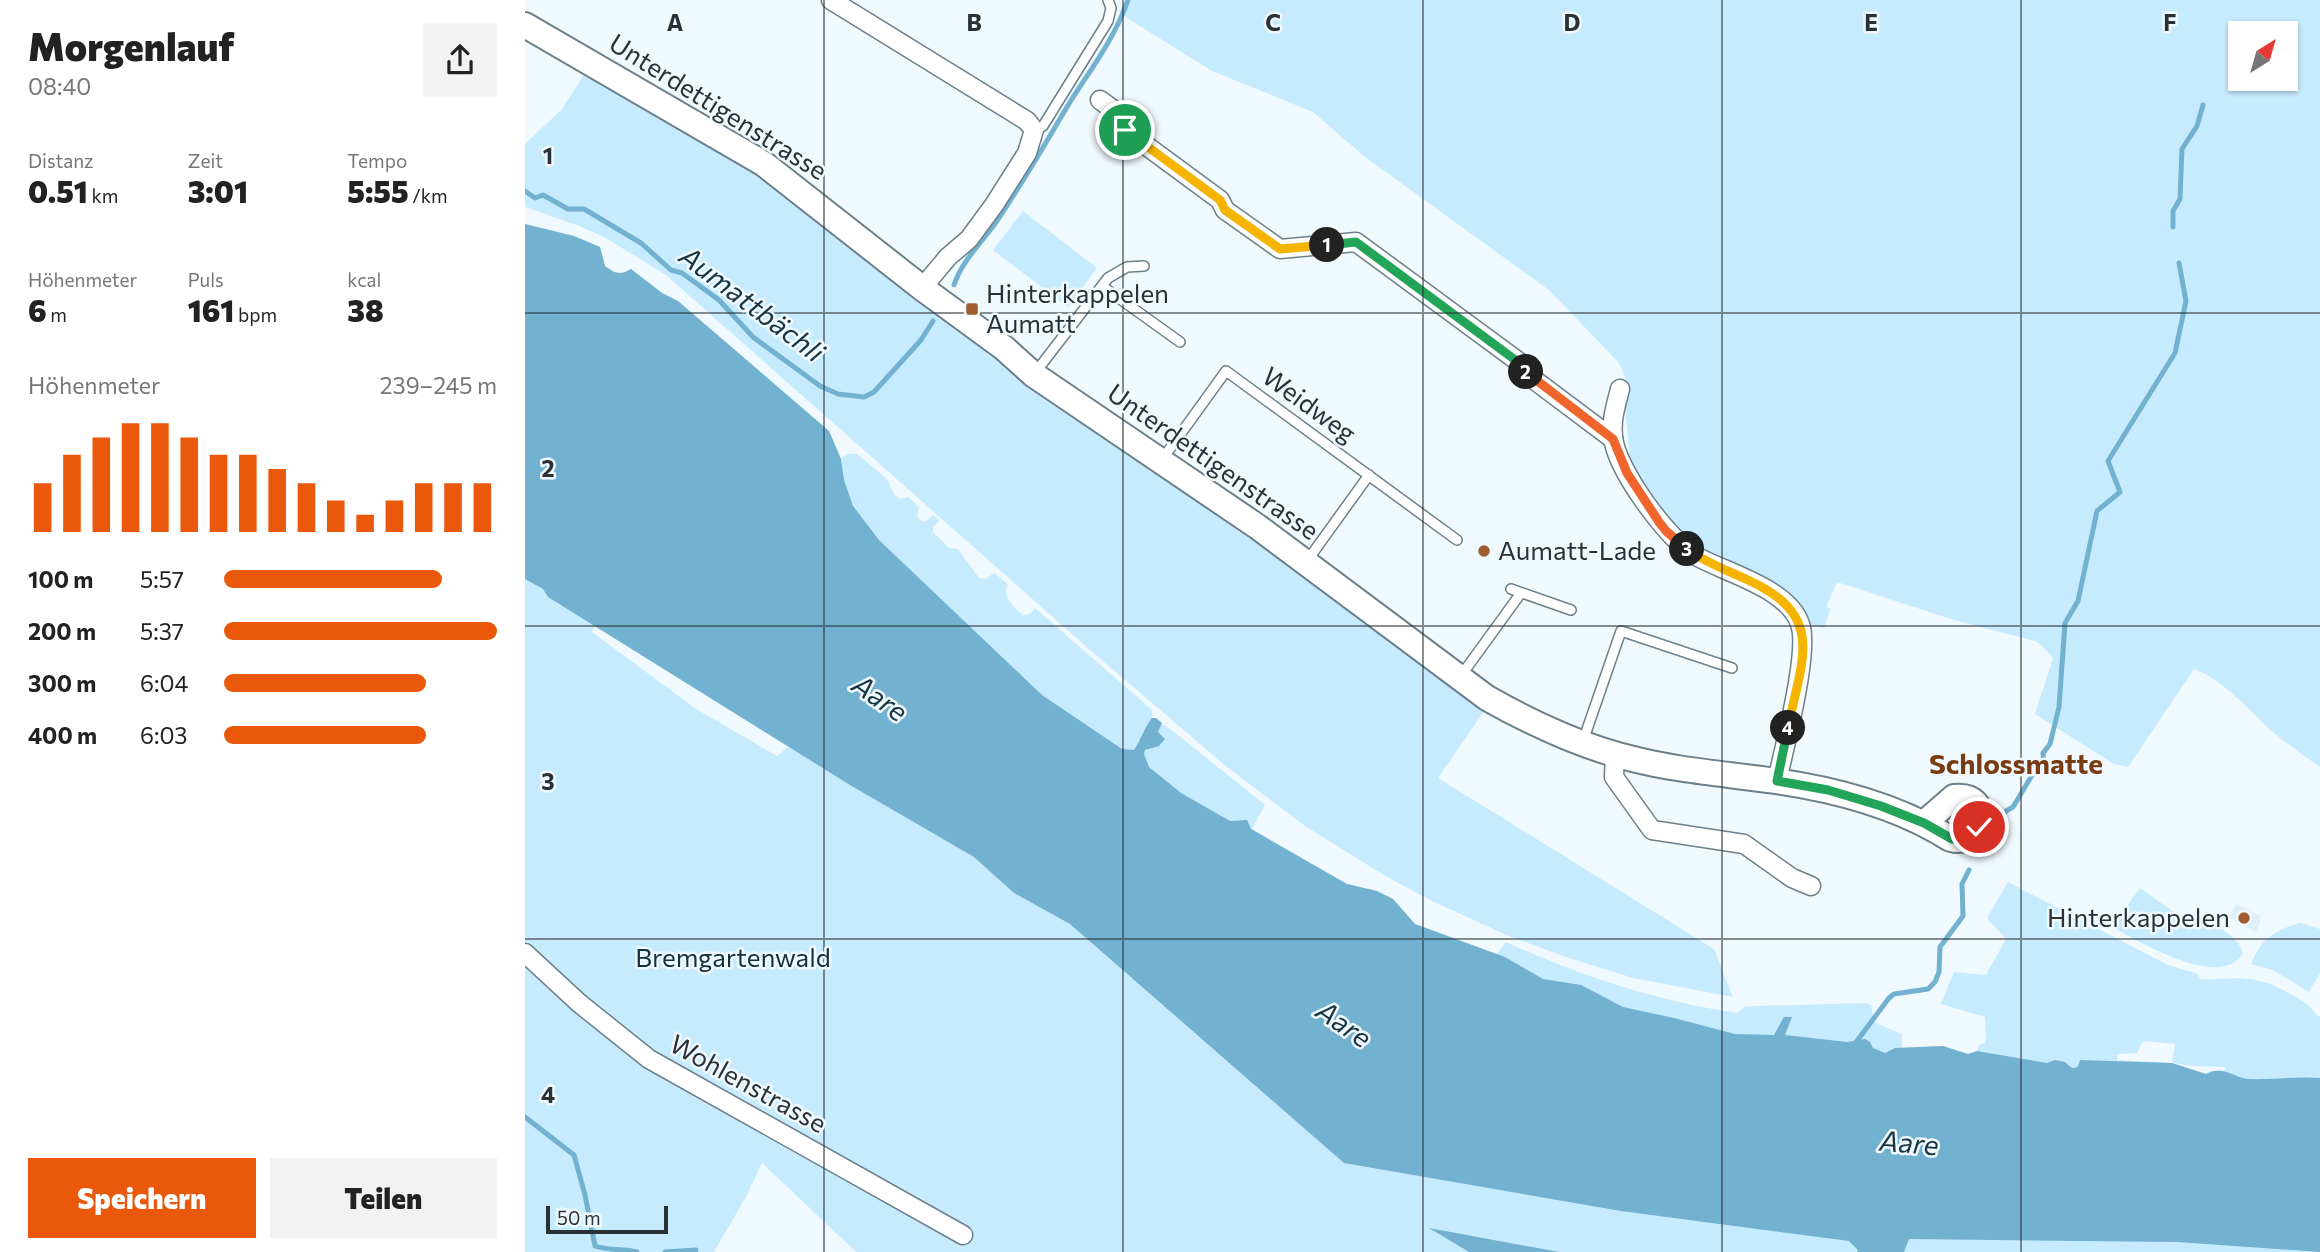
<!DOCTYPE html>
<html lang="de">
<meta charset="utf-8">
<style>
:root{--surface:#fff;--page:#f2f2f2;--text:#222;--muted:#767676;--accent:#ea580c}
body{margin:0;font-family:Commissioner,sans-serif;background:var(--page);color:var(--text);height:100vh;display:flex;flex-direction:column;font-size:26px;white-space:nowrap}
*{box-sizing:border-box;margin:0}
p{font-size:23px;color:var(--muted)}
.icon{flex:none;width:38px;height:38px;fill:none;stroke:currentColor;stroke-width:2;stroke-linecap:round;stroke-linejoin:round}
.map{position:relative;flex:1;overflow:hidden}
.side{display:flex;flex-direction:column;background:var(--surface);width:525px}
.side>*{flex:none}
.needle{width:46px;rotate:37deg}
.controls{position:absolute;left:1703px;top:21px;display:grid;gap:14px}
.controls a{display:grid;place-items:center;width:70px;height:70px;border-radius:0px;background:var(--surface);box-shadow:0 2px 5px #0004;font-size:35px}
.scale{position:absolute;left:21px;bottom:18px;width:122px;box-sizing:border-box;padding-left:7px;border:4px solid #293136;border-top:0;font-size:19px;line-height:24px;white-space:nowrap;color:#293136;-webkit-text-stroke:5px #f0f9fd;paint-order:stroke}
.pin{position:absolute;display:grid;place-items:center;width:60px;height:60px;color:#fff;margin:-30px;border:4px solid #fff;border-radius:50%;box-shadow:0 2px 7px #0007}
.km{position:absolute;width:35px;height:35px;margin:-18px;border-radius:50%;background:#222;color:#fff;font-size:19px;line-height:35px;text-align:center}
.round{display:grid;place-items:center;flex:none;width:74px;height:74px;border-radius:0px;background:var(--page)}
.headline{display:flex;align-items:center;justify-content:space-between;height:119px;padding:0 28px}
h1{font-size:38px;font-weight:800;line-height:52px}
.stats{display:grid;grid-template-columns:repeat(3,1fr);gap:10px;height:119px;padding:7px 28px}
.stats div{display:grid;align-content:center}
.stats b{font-size:30px;font-weight:800}
.stats small{font-size:19px;font-weight:400}
.stats p{font-size:19px}
.chart{height:196px;padding:14px 28px}
.chart p{display:flex;justify-content:space-between}
.chart svg{width:100%;height:126px;margin-top:7px;stroke:var(--accent);stroke-width:6}
.cta{display:flex;gap:14px;margin-top:auto;padding:14px 28px}
.cta a{flex:1;height:80px;border-radius:0px;background:var(--accent);color:#fff;font-size:28px;font-weight:800;line-height:80px;text-align:center}
.cta a+a{background:var(--page);color:var(--text)}
ul{padding:0 28px;list-style:none;font-size:23px}
li{display:grid;grid-template-columns:112px 84px 1fr;align-items:center;height:52px}
li i{height:18px;border-radius:9px;background:var(--accent)}
main{display:flex;flex:1;min-height:0}
.map>svg:first-child{display:block}
</style>
<main>
<section class="side">
<div class="headline"><div><h1>Morgenlauf</h1><p>08:40</p></div><a class="round"><svg class="icon" aria-label="share" viewBox="0 0 24 24"><path d="M12 15V3M7 8l5-5 5 5M5 13v7h14v-7"/></svg></a></div>
<div class="stats">
<div><p>Distanz</p><b>0.51<small> km</small></b></div>
<div><p>Zeit</p><b>3:01</b></div>
<div><p>Tempo</p><b>5:55<small> /km</small></b></div>
</div>
<div class="stats">
<div><p>Höhenmeter</p><b>6<small> m</small></b></div>
<div><p>Puls</p><b>161<small> bpm</small></b></div>
<div><p>kcal</p><b>38</b></div>
</div>
<div class="chart"><p><span>Höhenmeter</span>239–245 m</p>
<svg viewBox="0 0 160 44" preserveAspectRatio="none"><path d="M5 44V27M15 44V17M25 44V11M35 44V6M45 44V6M55 44V11M65 44V17M75 44V17M85 44V22M95 44V27M105 44V33M115 44V38M125 44V33M135 44V27M145 44V27M155 44V27"/></svg>
</div>
<ul>
<li><b>100 m</b>5:57<i style="width:80%"></i></li>
<li><b>200 m</b>5:37<i style="width:100%"></i></li>
<li><b>300 m</b>6:04<i style="width:74%"></i></li>
<li><b>400 m</b>6:03<i style="width:74%"></i></li>
</ul>
<div class="cta"><a>Speichern</a><a>Teilen</a></div>
</section>
<div class="map">
<svg width="1795" height="1252" viewBox="0 0 1795 1252">
<rect width="100%" height="100%" fill="#f0f9fd"/>
<!-- built -->
<polygon fill="#ddeff9" points="1711,904 1735,916 1735,923 1731,932 1704,917"/>
<!-- green -->
<g fill="#c7ebfe" fill-rule="evenodd">
<path d="M600,0H1795V767C1782,758 1768,748 1755,738C1727,715 1703,682 1669,669L1603,767L1589,764L1510,714L1528,658L1513,642L1426,619L1312,582L1301,607L1306,609L1299,628L1285,624L1274,607L1175,552L1152,536L1111,477L1105,458L1099,397L1104,386L1094,363L1024,290L840,157L788,112L687,71L594,13ZM1715,33H1760V79H1715Z"/>
<polygon points="62,70 230,169 499,379 650,481 962,707 913,778 1189,949 1208,997 1108,978 1038,956 984,936 909,902 862,877 780,826 702,767 565,650 141,275 79,237 52,225 0,207 0,144 37,109"/>
<polygon points="498,211 572,268 543,307 468,250"/>
<path d="M0,224L49,236L75,247L80,266C90,273 95,276 106,269L137,293L153,301L304,431L316,459L323,454H332L362,479L369,494L375,499L383,497L394,507L392,515L395,520L400,522L408,515L414,520L408,528V532L424,548L433,549L454,578L461,579L469,573L483,584C476,596 489,608 498,615L505,614L510,608L627,710V718H631L637,725L643,727L740,805L727,829L822,884L852,891L868,899L890,924L971,955L981,942C1056,976 1131,1001 1212,1013L1219,1007L1230,1006L1341,1003L1346,1005L1349,1022L1377,1034V1048L1418,1046L1443,1054L1452,1051L1455,1044L1461,1043L1460,1017L1416,1004L1429,972L1461,975L1481,939L1462,918L1483,882L1643,965L1673,974L1675,979C1693,980 1712,976 1730,980C1748,983 1765,993 1780,1003C1787,1007 1788,1013 1795,1017V1252H331L237,1163L222,1195L189,1252H0ZM70,625L263,746V747L252,756L171,709L67,632ZM1618,1041L1650,1044L1647,1062C1667,1068 1679,1066 1700,1067V1070L1686,1071L1681,1074L1647,1063L1592,1060V1054L1612,1053Z"/>
<path d="M1615,888L1668,926L1675,915C1690,925 1713,936 1718,953C1696,991 1615,942 1587,927Z"/>
<path d="M1775,923L1795,929V973L1784,992L1748,970L1726,964C1737,938 1748,931 1775,923Z"/>
</g>
<!-- water -->
<g fill="#72b1d0">
<path d="M0,224L49,236L75,247L80,266C89,273 95,276 106,269L137,293L153,301L304,431L316,459L319,480L328,506L354,540L517,695L597,749L609,750C616,740 619,728 627,718H631L637,723L633,732L640,739L634,746L620,750L619,754L624,767L656,793L705,821L722,820L726,829L822,884L852,891L868,899L890,924L980,957L1018,979L1056,985L1098,1007L1149,1018L1210,1034L1249,1035L1259,1017H1267L1260,1035L1322,1042L1340,1039L1345,1042L1348,1048L1360,1053L1370,1048L1418,1046L1443,1054L1452,1051L1522,1063L1530,1060L1540,1062C1544,1065 1547,1071 1553,1066L1555,1060L1647,1063L1681,1074C1697,1065 1708,1077 1723,1079C1747,1080 1771,1076 1795,1078V1252L1652,1242L1384,1239L1379,1252H1332L1333,1250L1324,1241L1096,1211L819,1163L545,924L489,893L449,857L325,785L23,597L18,589L0,579Z"/>
<polygon points="904,1228 1034,1252 944,1252"/>
</g>
<g fill="none" stroke-linecap="round" stroke-linejoin="round">
<!-- stream -->
<g stroke="#72b1d0" stroke-width="5">
<polyline points="0,191 10,198 18,195 43,209 59,209 116,243 146,270 157,273 194,300 228,337 295,386 313,394 339,397 349,392 396,340 408,321"/>
<polyline points="1648,227 1648,211 1655,199 1657,149 1672,126 1678,105"/>
<path d="M429,285C438,258 459,241 474,218C497,183 518,148 539,112C561,75 589,41 603,0"/>
<polyline points="1465,834 1481,811 1488,807 1509,772 1519,764 1518,753 1525,744 1534,707 1540,623 1553,601 1572,511 1595,492 1583,461 1650,353 1661,301 1654,263"/>
<polyline points="1329,1045 1364,998 1369,994 1403,989 1410,982 1414,972 1415,947 1438,916 1437,884 1444,870"/>
<path d="M0,1117L49,1155L60,1195L70,1246C88,1252 93,1247 112,1252"/>
<polyline points="140,1252 171,1250"/>
</g>
<!-- lane casing -->
<g stroke="#6c808b" stroke-width="12">
<g id="lane">
<polyline points="509,130 518,126 583,21 586,8 583,0"/>
<polyline points="577,286 655,342"/>
<polyline points="510,373 583,278 602,267 619,266"/>
<polyline points="636,461 701,371 932,540"/>
<polyline points="782,561 844,475"/>
<polyline points="986,589 1046,610"/>
<polyline points="935,677 996,593"/>
<polyline points="1058,741 1096,631 1207,668"/>
</g>
</g>
<!-- street casing -->
<g stroke="#6c808b" stroke-width="21">
<g id="street">
<polyline points="306,0 502,121 509,130 502,153 469,205 444,239 423,257 397,288"/>
<polyline points="575,100 605,122 600,130 695,200 700,210 755,249 831,242 994,362 1004,376 1088,439"/>
<path d="M1095,389C1091,405 1086,420 1088,436C1090,468 1143,540 1171,556C1201,573 1263,588 1275,624C1285,651 1259,748 1252,781"/>
<polyline points="1090,754 1089,777 1127,830 1219,844 1267,878 1286,886"/>
<polyline points="0,953 54,1003 124,1059 438,1235"/>
</g>
</g>
<!-- secondary casing -->
<g stroke="#6c808b" stroke-width="28">
<path id="secondary" d="M0,25L239,164L397,288L479,348L509,375L733,527L962,698C1008,724 1057,747 1108,759C1155,771 1203,774 1250,781C1306,789 1362,803 1412,831C1416,833 1421,837 1426,839C1458,848 1470,792 1429,797L1399,823"/>
</g>
<!-- lane -->
<use href="#lane" stroke="#fff" stroke-width="9"/>
<!-- street -->
<use href="#street" stroke="#fff" stroke-width="18"/>
<!-- secondary -->
<use href="#secondary" stroke="#fff" stroke-width="24"/>
</g>
<g fill="none" stroke-linecap="round" stroke-linejoin="round">
<!-- split-1 casing -->
<g stroke="#fff" stroke-width="14">
<polyline id="split-1" points="600,130 695,200 700,210 755,249 802,245"/>
</g>
<!-- split-2 casing -->
<g stroke="#fff" stroke-width="14">
<polyline id="split-2" points="802,245 831,242 993,362 1001,372"/>
</g>
<!-- split-3 casing -->
<g stroke="#fff" stroke-width="14">
<polyline id="split-3" points="1001,372 1088,439 1102,473 1134,522 1141,531 1162,549"/>
</g>
<!-- split-4 casing -->
<g stroke="#fff" stroke-width="14">
<path id="split-4" d="M1162,549C1181,563 1204,571 1225,581C1302,617 1276,660 1263,728"/>
</g>
<!-- split-5 casing -->
<g stroke="#fff" stroke-width="14">
<polyline id="split-5" points="1263,728 1252,781 1303,790 1356,806 1399,823 1427,839 1441,837 1454,827"/>
</g>
<!-- split-1 -->
<use href="#split-1" stroke="#f5b400" stroke-width="9"/>
<!-- split-2 -->
<use href="#split-2" stroke="#22a559" stroke-width="9"/>
<!-- split-3 -->
<use href="#split-3" stroke="#f0652b" stroke-width="9"/>
<!-- split-4 -->
<use href="#split-4" stroke="#f5b400" stroke-width="9"/>
<!-- split-5 -->
<use href="#split-5" stroke="#22a559" stroke-width="9"/>
</g>
<!-- grid -->
<path fill="none" stroke="#293136" stroke-width="2" stroke-opacity="0.55" d="M299,0V1252M598,0V1252M898,0V1252M1197,0V1252M1496,0V1252M0,313H1795M0,626H1795M0,939H1795"/>
<!-- markers -->
<g fill="#a05b2f" stroke="#f0f9fd" stroke-width="2.5">
<rect x="440" y="302" width="14" height="14" rx="3.5"/>
<circle cx="959" cy="551" r="7"/>
<circle cx="1719" cy="918" r="7"/>
</g>
<g text-anchor="middle" stroke-width="5" stroke-linejoin="round" paint-order="stroke">
<!-- street labels -->
<g font-size="26" fill="#293136" stroke="#f0f9fd">
<text transform="translate(193 107) rotate(32)" y="9">Unterdettigenstrasse</text>
<text transform="translate(784 405) rotate(36)" y="9">Weidweg</text>
<text transform="translate(688 462) rotate(35)" y="9">Unterdettigenstrasse</text>
<text transform="translate(223 1084) rotate(29)" y="9">Wohlenstrasse</text>
</g>
<!-- poi labels -->
<g font-size="26" fill="#293136" stroke="#f0f9fd" text-anchor="start">
<text x="461" y="303">Hinterkappelen<tspan x="461" dy="30">Aumatt</tspan></text>
<text x="973" y="560">Aumatt-Lade</text>
<text x="1705" y="927" text-anchor="end">Hinterkappelen</text>
</g>
<!-- park labels -->
<g font-size="26" fill="#12303e" stroke="#f0f9fd">
<text x="208" y="967">Bremgartenwald</text>
</g>
<!-- water labels -->
<g font-size="28" font-style="italic" fill="#173543" stroke="#f0f9fd">
<text transform="translate(227 304) rotate(37)" y="10">Aumattbächli</text>
<text transform="translate(355 698) rotate(35)" y="10">Aare</text>
<text transform="translate(819 1024) rotate(35)" y="10">Aare</text>
<text transform="translate(1384 1143) rotate(5)" y="10">Aare</text>
</g>
<!-- neighbourhood labels -->
<g font-size="28" font-weight="bold" fill="#793c12" stroke="#f0f9fd">
<text x="1491" y="774">Schlossmatte</text>
</g>
</g>
<g font-size="23" text-anchor="middle" font-weight="bold" fill="#293136" stroke="#f0f9fd" stroke-width="5" stroke-linejoin="round" paint-order="stroke">
<text x="150" y="31">A</text>
<text x="449" y="31">B</text>
<text x="748" y="31">C</text>
<text x="1047" y="31">D</text>
<text x="1346" y="31">E</text>
<text x="1645" y="31">F</text>
<text x="23" y="164">1</text>
<text x="23" y="477">2</text>
<text x="23" y="790">3</text>
<text x="23" y="1103">4</text>
</g>
</svg>
<div class="controls">
<a><svg class="needle" viewBox="-14 -14 28 28"><path d="M0-13l5 13h-10z" fill="#e53935"/><path d="M0 13l5-13h-10z" fill="#767676"/></svg></a>
</div>
<div class="scale">50 m</div>
<div class="pin" style="left:600px;top:130px;background:#1e9e55"><svg class="icon" aria-label="arrive" viewBox="0 0 24 24"><path d="M6 21V4h12l-3 4 3 4H6"/></svg></div>
<div class="pin" style="left:1454px;top:827px;background:#d93025"><svg class="icon" aria-label="check" viewBox="0 0 24 24"><path d="M5 12l5 5 9-10"/></svg></div>
<b class="km" style="left:802px;top:245px">1</b>
<b class="km" style="left:1001px;top:372px">2</b>
<b class="km" style="left:1162px;top:549px">3</b>
<b class="km" style="left:1263px;top:728px">4</b>
</div>
</main>
